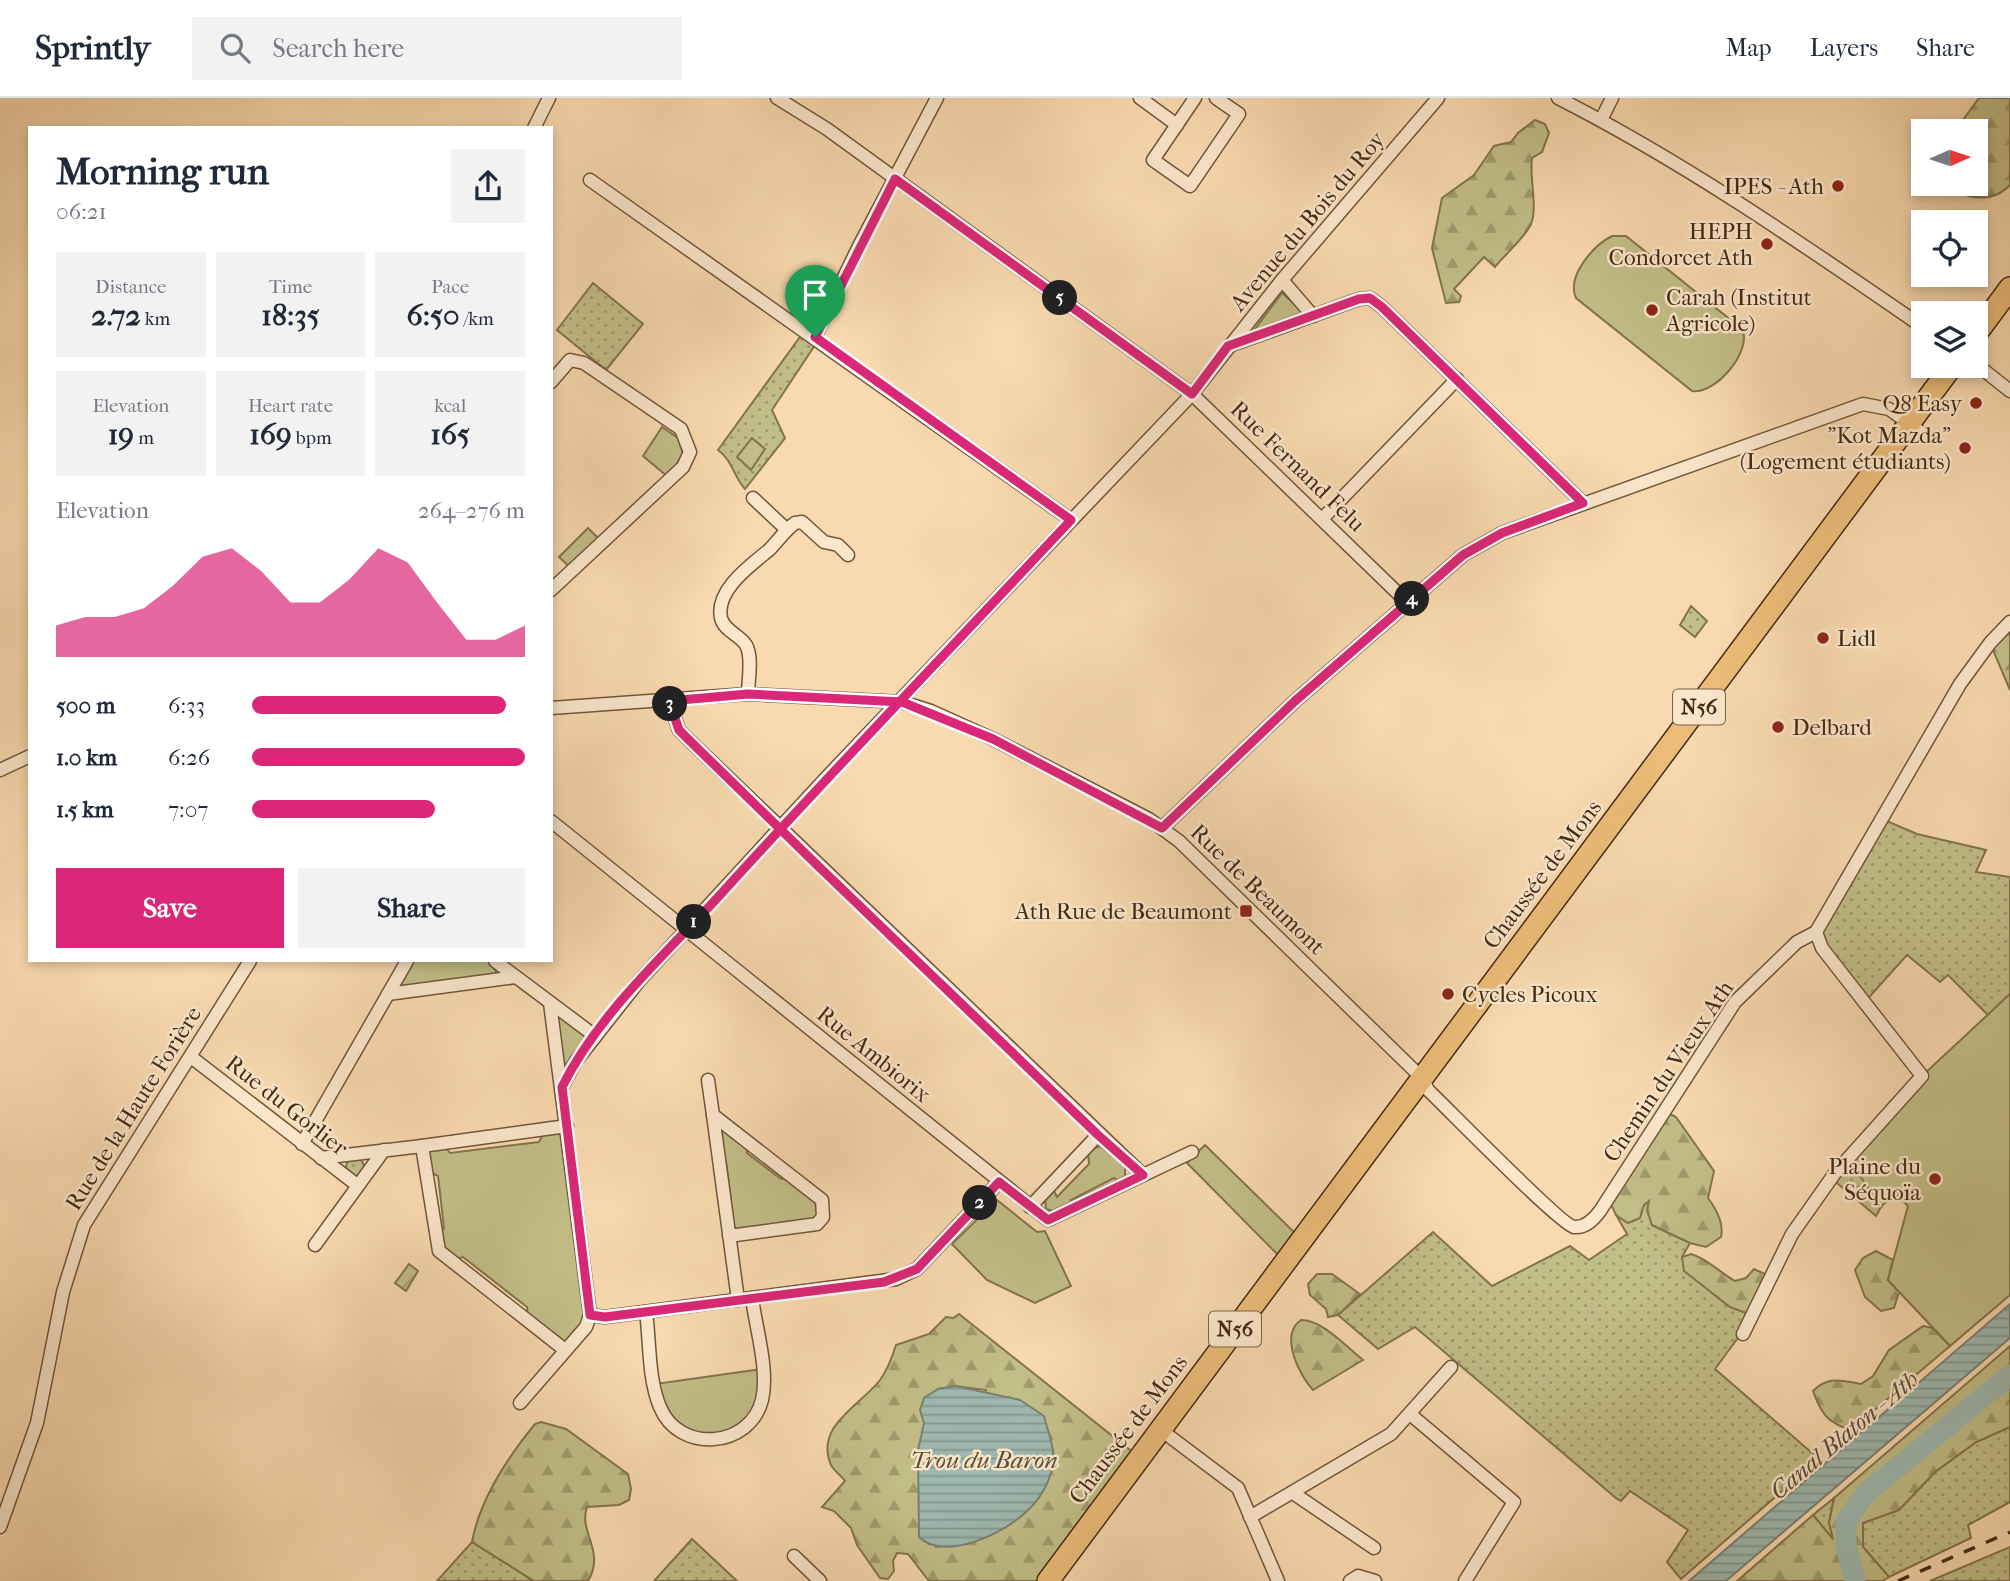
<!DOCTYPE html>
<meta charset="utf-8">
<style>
:root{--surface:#fff;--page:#f2f2f3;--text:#1f2937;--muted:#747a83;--line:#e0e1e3;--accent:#db2777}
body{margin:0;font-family:"IM FELL French Canon",serif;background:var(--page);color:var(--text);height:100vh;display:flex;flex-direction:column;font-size:26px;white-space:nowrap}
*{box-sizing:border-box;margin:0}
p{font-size:23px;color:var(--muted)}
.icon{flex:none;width:38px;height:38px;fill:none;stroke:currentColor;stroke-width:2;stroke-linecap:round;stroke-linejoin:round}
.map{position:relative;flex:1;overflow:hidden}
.sheet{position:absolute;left:28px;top:28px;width:525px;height:836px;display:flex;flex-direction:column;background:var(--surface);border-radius:0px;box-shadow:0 4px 10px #0003}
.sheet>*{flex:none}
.needle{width:46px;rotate:87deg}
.tools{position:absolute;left:1911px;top:21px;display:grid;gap:14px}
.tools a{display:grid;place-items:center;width:77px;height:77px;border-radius:0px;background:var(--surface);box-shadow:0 4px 10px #0003;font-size:35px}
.pin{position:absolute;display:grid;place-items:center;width:60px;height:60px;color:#fff;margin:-72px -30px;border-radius:50% 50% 50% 0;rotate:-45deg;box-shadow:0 0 7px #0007}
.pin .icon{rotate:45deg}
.km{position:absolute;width:35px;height:35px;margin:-18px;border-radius:50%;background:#222;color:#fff;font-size:19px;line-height:35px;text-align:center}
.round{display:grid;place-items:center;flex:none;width:74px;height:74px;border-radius:0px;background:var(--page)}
.overview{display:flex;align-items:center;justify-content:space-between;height:119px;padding:0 28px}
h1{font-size:38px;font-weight:700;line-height:52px}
.stats{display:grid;grid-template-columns:repeat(3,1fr);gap:10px;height:119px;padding:7px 28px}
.stats div{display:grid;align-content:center;border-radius:0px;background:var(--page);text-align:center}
.stats b{font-size:30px;font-weight:700}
.stats small{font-size:19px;font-weight:400}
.stats p{font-size:19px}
.chart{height:196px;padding:14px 28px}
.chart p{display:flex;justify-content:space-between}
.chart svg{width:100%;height:126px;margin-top:7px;fill:var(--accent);opacity:.7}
.button{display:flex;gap:14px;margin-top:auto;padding:14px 28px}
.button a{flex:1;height:80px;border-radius:0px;background:var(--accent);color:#fff;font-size:28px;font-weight:700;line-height:80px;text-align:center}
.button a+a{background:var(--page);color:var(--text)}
ul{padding:0 28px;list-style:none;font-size:23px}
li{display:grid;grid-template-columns:112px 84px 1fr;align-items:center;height:52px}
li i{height:18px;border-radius:9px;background:var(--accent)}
header{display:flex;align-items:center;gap:42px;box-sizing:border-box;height:98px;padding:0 35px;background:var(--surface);border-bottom:2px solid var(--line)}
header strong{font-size:33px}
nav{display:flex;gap:38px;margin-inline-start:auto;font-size:24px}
.search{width:490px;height:63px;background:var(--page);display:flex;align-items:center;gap:18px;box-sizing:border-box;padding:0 24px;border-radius:0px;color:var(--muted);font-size:26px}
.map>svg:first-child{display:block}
</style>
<header>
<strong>Sprintly</strong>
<div class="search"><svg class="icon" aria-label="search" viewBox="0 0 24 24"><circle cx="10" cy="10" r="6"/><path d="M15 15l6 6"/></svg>Search here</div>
<nav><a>Map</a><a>Layers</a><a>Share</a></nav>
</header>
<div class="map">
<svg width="2010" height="1483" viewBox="0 0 2010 1483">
<defs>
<pattern id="grass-dots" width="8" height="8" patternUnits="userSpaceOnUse" patternTransform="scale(1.75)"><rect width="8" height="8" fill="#c2be87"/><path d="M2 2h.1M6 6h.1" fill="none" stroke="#9f9b6d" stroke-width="1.8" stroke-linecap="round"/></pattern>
<pattern id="forest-firs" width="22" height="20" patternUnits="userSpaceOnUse" patternTransform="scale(1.75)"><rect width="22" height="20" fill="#c2be87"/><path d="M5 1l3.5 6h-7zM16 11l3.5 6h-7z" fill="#9f9b6d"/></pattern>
<pattern id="garden-furrows" width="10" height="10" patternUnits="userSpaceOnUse" patternTransform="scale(1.75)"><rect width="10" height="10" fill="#c2be87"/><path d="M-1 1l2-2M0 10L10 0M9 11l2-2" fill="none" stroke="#9f9b6d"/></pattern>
<pattern id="water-rules" width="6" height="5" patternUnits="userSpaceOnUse" patternTransform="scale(1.75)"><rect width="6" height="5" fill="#9eb9b1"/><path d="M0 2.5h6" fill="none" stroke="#82978f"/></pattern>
</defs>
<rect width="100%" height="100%" fill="#f9d9af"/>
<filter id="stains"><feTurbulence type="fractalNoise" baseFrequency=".00286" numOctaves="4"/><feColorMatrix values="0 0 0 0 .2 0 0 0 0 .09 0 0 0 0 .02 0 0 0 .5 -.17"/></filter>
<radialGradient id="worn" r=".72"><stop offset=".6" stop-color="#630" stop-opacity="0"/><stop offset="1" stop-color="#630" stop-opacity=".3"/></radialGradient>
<!-- grass -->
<g fill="url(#grass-dots)" stroke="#83744c" stroke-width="2">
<polygon points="593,185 643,226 606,272 557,232"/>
<path d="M805,232L819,241L772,312L785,340L745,391C734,379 732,362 718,352Z"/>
<polygon points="1691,508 1707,523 1695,539 1680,527"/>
<polygon points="1882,721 1917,736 1986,752 1976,774 2010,779 2010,896 1988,917 1948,877 1940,884 1907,857 1864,905 1818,842"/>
<polygon points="1855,1054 1866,1090 1881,1109 1876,1118 1831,1080"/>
<circle cx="355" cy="1069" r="9"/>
<polygon points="1649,1102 1652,1127 1690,1145 1682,1159 1685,1173 1754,1218 1715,1271 1819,1361 1681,1481 1667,1464 1688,1432 1630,1393 1621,1403 1617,1401 1415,1229 1378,1251 1338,1217 1433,1134 1492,1188 1570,1148 1589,1162 1627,1136 1616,1117 1628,1125"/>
<polygon points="2010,1329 2010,1404 1968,1427 1971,1440 1889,1479 1863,1449 1863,1425 1899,1412 1935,1374 1976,1344"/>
<polygon points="1834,1400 1829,1425 1834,1443 1813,1417"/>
<polygon points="692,1441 737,1483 654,1483"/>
<polygon points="472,1444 534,1483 437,1483"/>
<polygon points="2010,1449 2010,1483 1930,1483"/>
</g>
<!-- forest -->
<g fill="url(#forest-firs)" stroke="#83744c" stroke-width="2" fill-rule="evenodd">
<path d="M1979,0H2010V87C1998,100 1984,101 1968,98L1963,88L1976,86V33H1955Z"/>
<path d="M1535,22L1545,26L1549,35L1542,54L1532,60C1529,79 1538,109 1531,126C1524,141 1505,156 1495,169L1484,159L1454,191L1461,198L1459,204L1446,205L1432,150L1442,100L1474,77L1494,48L1511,44L1518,35Z"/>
<polygon points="2010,524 2010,592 1990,545"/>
<path d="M1670,1016L1676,1019L1714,1073L1708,1100C1717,1112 1724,1125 1721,1139L1706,1149L1690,1145L1652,1127L1647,1112L1649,1103L1644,1107L1640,1120L1628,1125L1616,1117L1608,1100L1659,1018Z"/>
<polygon points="1876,1153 1893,1162 1888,1182 1899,1194 1894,1210 1881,1213 1865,1199 1855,1172 1863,1160"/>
<path d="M1691,1156C1708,1161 1719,1174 1735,1183L1746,1180L1754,1171L1767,1177L1754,1218L1730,1209L1684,1173L1682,1159Z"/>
<polygon points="1317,1176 1332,1176 1360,1196 1338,1217 1328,1219 1326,1211 1310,1197 1308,1186"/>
<path d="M959,1216L1135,1356L1040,1483H929L908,1456L897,1455L893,1463L894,1473L888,1481L880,1480L857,1447L851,1430L834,1413L822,1409L845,1383C841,1377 834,1373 831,1367C814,1328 861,1307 880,1282C888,1271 892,1260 896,1247L929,1236L946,1219L953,1220ZM955,1288L986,1292L966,1445L936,1449L918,1352L938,1291Z"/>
<path d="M1301,1222C1323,1222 1345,1248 1363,1262L1313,1292C1299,1277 1279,1237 1301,1222Z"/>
<path d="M1923,1228L1933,1230L1950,1248L1851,1332C1827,1325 1821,1315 1813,1293C1828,1278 1841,1282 1861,1286L1873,1278L1889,1252Z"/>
<polygon points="2010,1248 2010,1329 1976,1344 1935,1374 1899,1412 1863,1425 1863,1449 1889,1479 1882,1483 1737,1483 1813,1417 1833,1441 1829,1425 1834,1400"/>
<path d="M541,1324L566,1331L628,1376L631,1391L629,1402L619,1407L587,1409C578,1434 606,1453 588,1483H534L472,1444C480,1400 508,1359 535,1326Z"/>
</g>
<!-- park -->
<g fill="#c2be87" stroke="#83744c" stroke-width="2">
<path d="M1612,138H1626L1742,231C1753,253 1715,297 1692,293L1576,200C1566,178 1594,147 1612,138Z"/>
<polygon points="1282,195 1310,220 1251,236"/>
<polygon points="662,329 678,340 683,356 668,379 643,358"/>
<polygon points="752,340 765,351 751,372 737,359"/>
<polygon points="588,430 602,444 573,472 559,459"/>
<polygon points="407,863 493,863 496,876 404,890 400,883"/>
<polygon points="2010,896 2010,1197 1950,1248 1888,1182 1908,1108 1895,1095 1881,1109 1856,1072 1855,1054 1922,978"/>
<polygon points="560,912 583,929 589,945 573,968 558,963 551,918"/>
<polygon points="567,1028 590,1217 565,1252 528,1223 527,1209 463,1159 449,1163 435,1143 444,1130 438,1078 425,1071 422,1048 443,1045 450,1055 539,1044 546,1031"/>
<polygon points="725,1033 747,1043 747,1055 781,1081 792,1078 822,1102 823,1119 729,1138 731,1103 726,1064 719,1064 720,1035"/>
<polygon points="1205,1047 1297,1137 1280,1159 1187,1065"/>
<polygon points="1100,1048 1125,1068 1125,1078 1119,1083 1114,1080 1071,1102 1075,1104 1053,1113 1046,1111 1045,1100 1053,1091 1057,1099 1089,1066 1088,1053"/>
<polygon points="997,1102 1037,1134 1045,1133 1071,1188 1035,1205 987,1182 952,1146"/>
<polygon points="762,1271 753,1320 720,1342 672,1327 655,1286"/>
</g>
<!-- garden -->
<polygon fill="url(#garden-furrows)" stroke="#83744c" stroke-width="2" points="409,1166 418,1173 406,1193 395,1185"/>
<!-- water -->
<g fill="url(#water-rules)" stroke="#7a8071" stroke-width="2">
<polygon points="2010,1206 2010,1240 1726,1483 1689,1483"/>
<path d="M955,1288L1020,1302L1044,1318C1048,1335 1057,1354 1052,1371C1048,1387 1039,1402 1027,1413C1005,1435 945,1464 919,1439L918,1352L924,1325L920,1312L924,1300L938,1291Z"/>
</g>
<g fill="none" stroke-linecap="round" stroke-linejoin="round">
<!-- river -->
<polyline stroke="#9eb9b1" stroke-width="21" points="1855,1483 1846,1448 1846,1423 1865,1396 2010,1277"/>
<!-- street casing -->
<g stroke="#715639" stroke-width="15">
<g id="street">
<polyline points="777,0 827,31 1192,296 1408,505"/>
<polyline points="1140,0 1177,27"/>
<polyline points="1195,0 1153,62 1190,88 1239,16 1216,0"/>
<path d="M1558,0C1686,65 1805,148 1923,229"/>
<polyline points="1601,22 1612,0"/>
<polyline points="534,30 549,0"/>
<polyline points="590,82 1071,422"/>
<polyline points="1282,182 1313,218"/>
<polyline points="815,239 859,148 937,0"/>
<polyline points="1229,248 1359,201 1370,200 1382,209 1583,405"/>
<polyline points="1976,266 2010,293"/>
<polyline points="551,284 570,262 584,265 681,331 690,354 683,369 551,492"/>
<polyline points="753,400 787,432"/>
<polyline points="1323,420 1457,281"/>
<path d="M748,596C748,583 753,559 746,547C740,537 724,533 721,520C715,492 751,467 769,452C778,443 785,432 795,425L802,424L824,444L838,447L848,457"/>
<polyline points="669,603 679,632 690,643 1143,1077"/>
<path d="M551,610L748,596L902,604L931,613L993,641L1149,721L1179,743L1422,980L1428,992C1447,1010 1561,1127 1574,1129C1586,1130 1594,1121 1600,1113L1735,904L1797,844L1816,834L1960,586L1990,545L2010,524"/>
<polyline points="0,672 30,658"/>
<polyline points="551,723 1048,1122 1192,1054"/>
<polyline points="1162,730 1295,603 1463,457 1502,435 1863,306 1889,311 1918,332"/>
<polyline points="495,863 595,938"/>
<polyline points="388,896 516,879"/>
<polyline points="191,959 357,1087"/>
<polyline points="708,982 713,1017"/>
<polyline points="562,989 576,963 639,883 825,681 1192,296 1282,182 1438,0"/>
<polyline points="302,1046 407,863"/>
<polyline points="422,1048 567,1028"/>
<polyline points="321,1060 422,1048 439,1153 565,1252"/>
<polyline points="1030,1109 1098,1037"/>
<polyline points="729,1138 817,1126 823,1119 822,1102 713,1017 738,1202"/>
<polyline points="315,1147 384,1052"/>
<path d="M646,1214C650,1243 648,1281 660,1309C679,1356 750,1350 762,1302C769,1272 756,1231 752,1200"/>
<polyline points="590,1217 605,1219 896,1181 917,1171 999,1084"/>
<polyline points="1743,1236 1792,1136 1835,1075 1922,978 1822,850 1816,834"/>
<polyline points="520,1305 586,1229 590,1217 550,905"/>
<polyline points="1410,1316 1514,1404 1465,1483"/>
<polyline points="1161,1332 1238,1390 1278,1483"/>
<polyline points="1293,1395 1374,1450"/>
<polyline points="1250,1419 1391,1336 1451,1269"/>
<polyline points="0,1429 37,1325 63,1194 84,1127 250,863"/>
<polyline points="794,1458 820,1483"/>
<polyline points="1350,1483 1358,1478 1375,1483"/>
</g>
</g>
<!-- primary casing -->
<g stroke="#442b12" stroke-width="24">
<g id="primary">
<polyline points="1976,236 2010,190"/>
<polyline points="1048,1483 1952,268"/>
</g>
</g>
<!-- street -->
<use href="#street" stroke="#fbe6cb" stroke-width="12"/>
<!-- primary -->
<use href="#primary" stroke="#ecbc78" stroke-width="21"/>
<!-- rail -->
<polyline stroke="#442b12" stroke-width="3.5" stroke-dasharray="12 12" stroke-linecap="butt" points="1898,1483 2010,1434"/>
</g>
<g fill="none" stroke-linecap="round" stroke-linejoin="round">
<!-- route casing -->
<g stroke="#fff" stroke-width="14">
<path id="route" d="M815,239L1071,422C954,547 835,670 720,797C665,857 599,915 562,989L590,1217L605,1219L884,1184L917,1171L999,1084L1048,1122L1143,1077L1098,1037L815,765L690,643L679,632L669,603L748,596L902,604L993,641L1162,730L1295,603L1463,457L1502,435L1583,405L1382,209L1370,200L1359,201L1228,248L1192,296L895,81L815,239"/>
</g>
<!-- route -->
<use href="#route" stroke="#db2777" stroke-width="9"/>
</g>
<!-- markers -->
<g fill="#8f2418" stroke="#fbe6cb" stroke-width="2.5">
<circle cx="1838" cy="88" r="7"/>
<circle cx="1767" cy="146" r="7"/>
<circle cx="1652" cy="212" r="7"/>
<circle cx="1976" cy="305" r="7"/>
<circle cx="1965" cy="350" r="7"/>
<circle cx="1823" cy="540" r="7"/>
<circle cx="1778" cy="629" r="7"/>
<rect x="1239" y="806" width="14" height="14" rx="3.5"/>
<circle cx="1448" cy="896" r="7"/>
<circle cx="1935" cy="1081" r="7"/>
</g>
<g text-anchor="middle" stroke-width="5" stroke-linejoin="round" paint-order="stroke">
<!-- shield labels -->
<g fill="#fbe6cb" stroke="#7b634a" stroke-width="2">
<rect x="1673" y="591.5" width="52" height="35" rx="5"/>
<rect x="1209" y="1213.5" width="52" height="35" rx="5"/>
</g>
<g font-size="21" font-weight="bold" fill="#442b12">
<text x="1699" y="616">N56</text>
<text x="1235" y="1238">N56</text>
</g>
<!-- poi labels -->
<g font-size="23" fill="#442b12" stroke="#fbe6cb" text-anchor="end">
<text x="1824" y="96">IPES - Ath</text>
<text x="1753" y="141">HEPH<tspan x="1753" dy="26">Condorcet Ath</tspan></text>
<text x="1666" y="207" text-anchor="start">Carah (Institut<tspan x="1666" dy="26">Agricole)</tspan></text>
<text x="1962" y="313">Q8 Easy</text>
<text x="1951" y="345">"Kot Mazda"<tspan x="1951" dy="26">(Logement étudiants)</tspan></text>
<text x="1837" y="548" text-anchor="start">Lidl</text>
<text x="1792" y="637" text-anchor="start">Delbard</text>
<text x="1232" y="821">Ath Rue de Beaumont</text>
<text x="1462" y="904" text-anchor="start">Cycles Picoux</text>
<text x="1921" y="1076">Plaine du<tspan x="1921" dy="26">Séquoïa</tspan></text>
</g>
<!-- street labels -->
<g font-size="23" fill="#442b12" stroke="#fbe6cb">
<text transform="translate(1307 123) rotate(-50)" y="8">Avenue du Bois du Roy</text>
<text transform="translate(1298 368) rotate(44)" y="8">Rue Fernand Felu</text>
<text transform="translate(1542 776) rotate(-53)" y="8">Chaussée de Mons</text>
<text transform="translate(1258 791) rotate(44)" y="8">Rue de Beaumont</text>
<text transform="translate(874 956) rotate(39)" y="8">Rue Ambiorix</text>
<text transform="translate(1668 973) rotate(-56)" y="8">Chemin du Vieux Ath</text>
<text transform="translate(287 1007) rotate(38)" y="8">Rue du Gorlier</text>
<text transform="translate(133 1010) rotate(-58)" y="8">Rue de la Haute Forière</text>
<text transform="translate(1128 1331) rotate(-53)" y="8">Chaussée de Mons</text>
</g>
<!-- water labels -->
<g font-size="24" font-style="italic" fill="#5a4e3a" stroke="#fbe6cb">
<text transform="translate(1844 1337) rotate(-40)" y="8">Canal Blaton - Ath</text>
<text x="984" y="1370">Trou du Baron</text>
</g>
</g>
<rect width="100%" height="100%" filter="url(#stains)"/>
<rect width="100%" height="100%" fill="url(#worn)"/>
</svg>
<div class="tools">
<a><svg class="needle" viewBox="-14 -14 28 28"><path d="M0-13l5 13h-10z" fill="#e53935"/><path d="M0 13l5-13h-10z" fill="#747a83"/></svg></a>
<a><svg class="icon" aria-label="locate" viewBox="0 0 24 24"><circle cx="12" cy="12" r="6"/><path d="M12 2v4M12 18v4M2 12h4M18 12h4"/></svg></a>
<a><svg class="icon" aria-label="layers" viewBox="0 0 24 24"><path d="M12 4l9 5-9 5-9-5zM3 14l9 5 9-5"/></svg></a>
</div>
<div class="pin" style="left:815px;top:239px;background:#1e9e55"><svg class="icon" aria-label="arrive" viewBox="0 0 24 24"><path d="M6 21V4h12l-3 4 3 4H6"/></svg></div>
<b class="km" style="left:694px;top:824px">1</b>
<b class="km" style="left:980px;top:1105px">2</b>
<b class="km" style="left:670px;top:606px">3</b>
<b class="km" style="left:1412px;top:501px">4</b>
<b class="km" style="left:1060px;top:200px">5</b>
<section class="sheet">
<div class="overview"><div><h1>Morning run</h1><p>06:21</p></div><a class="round"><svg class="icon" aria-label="share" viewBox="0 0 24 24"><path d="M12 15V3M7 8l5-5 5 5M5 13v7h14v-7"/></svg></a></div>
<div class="stats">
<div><p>Distance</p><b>2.72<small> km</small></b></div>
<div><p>Time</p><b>18:35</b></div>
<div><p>Pace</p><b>6:50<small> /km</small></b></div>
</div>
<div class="stats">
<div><p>Elevation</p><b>19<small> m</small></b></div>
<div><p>Heart rate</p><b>169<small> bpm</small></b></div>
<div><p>kcal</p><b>165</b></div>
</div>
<div class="chart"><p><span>Elevation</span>264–276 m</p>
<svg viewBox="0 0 160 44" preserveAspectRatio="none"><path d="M0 44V33L10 30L20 30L30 27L40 19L50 9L60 6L70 14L80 25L90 25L100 17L110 6L120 11L130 25L140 38L150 38L160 33V44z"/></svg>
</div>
<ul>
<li><b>500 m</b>6:33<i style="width:93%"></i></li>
<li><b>1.0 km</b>6:26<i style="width:100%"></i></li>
<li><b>1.5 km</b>7:07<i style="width:67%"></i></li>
</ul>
<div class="button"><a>Save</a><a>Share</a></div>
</section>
</div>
